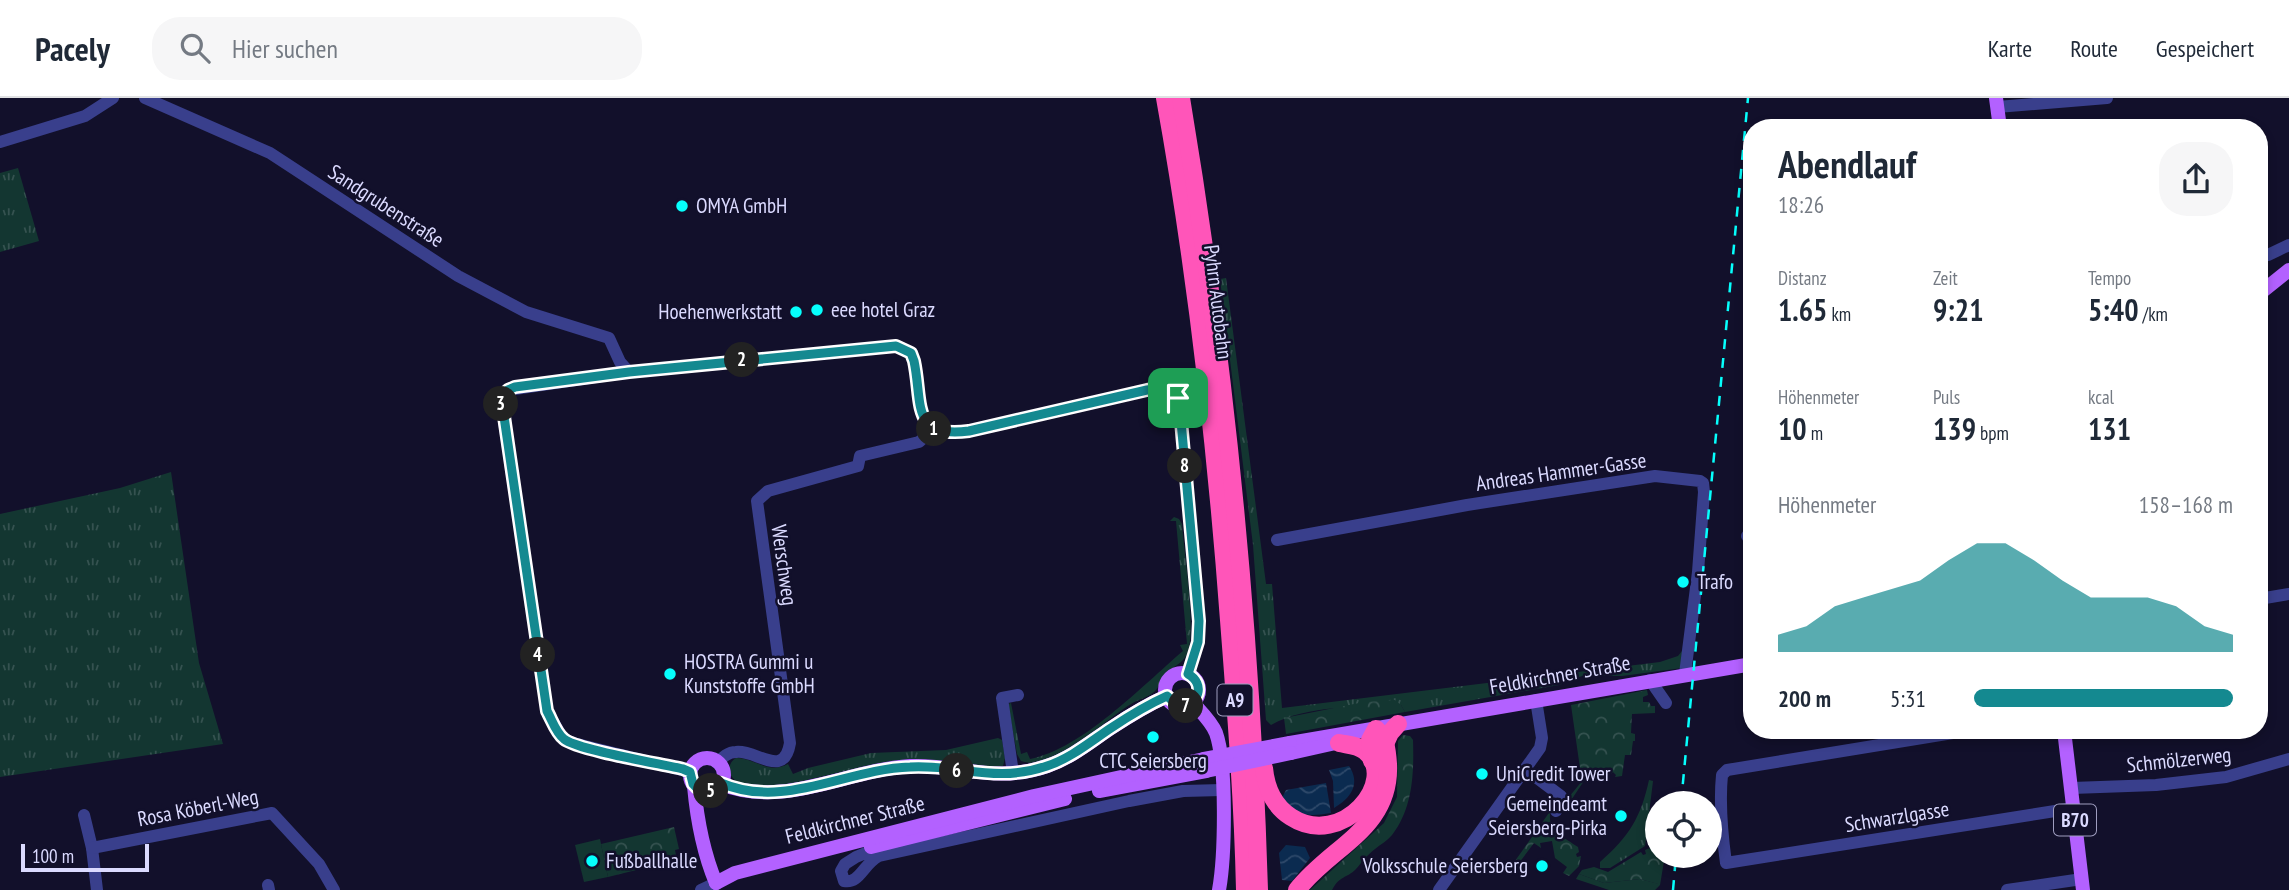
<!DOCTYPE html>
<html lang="de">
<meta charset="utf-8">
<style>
:root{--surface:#fff;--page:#f6f6f7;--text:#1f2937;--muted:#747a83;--line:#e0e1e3;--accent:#148990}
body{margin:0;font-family:"PT Sans Narrow",sans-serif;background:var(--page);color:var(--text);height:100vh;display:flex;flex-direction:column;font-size:26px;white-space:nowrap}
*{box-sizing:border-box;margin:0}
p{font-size:23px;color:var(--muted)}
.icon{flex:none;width:38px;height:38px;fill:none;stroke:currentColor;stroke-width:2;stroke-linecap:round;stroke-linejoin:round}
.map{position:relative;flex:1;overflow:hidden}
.panel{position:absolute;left:1743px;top:21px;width:525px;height:620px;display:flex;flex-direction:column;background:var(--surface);border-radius:28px;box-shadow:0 4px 10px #0003}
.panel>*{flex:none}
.buttons{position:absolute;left:1645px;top:693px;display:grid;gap:14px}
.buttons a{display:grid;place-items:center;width:77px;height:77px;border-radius:50%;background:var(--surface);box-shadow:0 4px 10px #0003;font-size:35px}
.scale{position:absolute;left:21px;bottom:18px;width:128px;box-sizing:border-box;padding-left:7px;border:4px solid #dbdaff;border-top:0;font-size:19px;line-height:24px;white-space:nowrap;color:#dbdaff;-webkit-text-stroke:5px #12102b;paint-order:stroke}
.pin{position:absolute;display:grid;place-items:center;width:60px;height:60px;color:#fff;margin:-30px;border-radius:14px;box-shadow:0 4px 10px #0006}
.km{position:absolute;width:35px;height:35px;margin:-18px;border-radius:50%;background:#222;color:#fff;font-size:19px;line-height:35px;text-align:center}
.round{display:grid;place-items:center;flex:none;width:74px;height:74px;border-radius:28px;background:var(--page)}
.headline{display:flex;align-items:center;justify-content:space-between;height:119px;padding:0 35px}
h1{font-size:38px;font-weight:600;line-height:52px}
.figures{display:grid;grid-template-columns:repeat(3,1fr);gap:10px;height:119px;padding:7px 35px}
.figures div{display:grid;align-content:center}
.figures b{font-size:30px;font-weight:600}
.figures small{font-size:19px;font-weight:400}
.figures p{font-size:19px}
.chart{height:196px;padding:14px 35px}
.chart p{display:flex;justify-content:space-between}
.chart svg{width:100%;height:126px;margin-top:7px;fill:var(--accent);opacity:.7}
ul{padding:0 35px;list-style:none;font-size:23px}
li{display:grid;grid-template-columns:112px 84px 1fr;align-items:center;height:52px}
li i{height:18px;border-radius:9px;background:var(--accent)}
header{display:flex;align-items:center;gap:42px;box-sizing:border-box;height:98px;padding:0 35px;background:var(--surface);border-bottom:2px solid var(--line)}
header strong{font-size:33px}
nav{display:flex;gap:38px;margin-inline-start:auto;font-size:24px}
.search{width:490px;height:63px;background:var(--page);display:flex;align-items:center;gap:18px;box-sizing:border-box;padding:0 24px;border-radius:28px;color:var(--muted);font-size:26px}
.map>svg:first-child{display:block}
</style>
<header>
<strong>Pacely</strong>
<div class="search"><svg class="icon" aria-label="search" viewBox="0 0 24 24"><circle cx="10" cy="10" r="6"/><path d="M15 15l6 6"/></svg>Hier suchen</div>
<nav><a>Karte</a><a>Route</a><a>Gespeichert</a></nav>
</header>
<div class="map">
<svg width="2289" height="792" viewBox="0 0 2289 792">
<defs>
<pattern id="grass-tufts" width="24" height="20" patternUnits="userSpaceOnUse" patternTransform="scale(1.75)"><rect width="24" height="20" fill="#133631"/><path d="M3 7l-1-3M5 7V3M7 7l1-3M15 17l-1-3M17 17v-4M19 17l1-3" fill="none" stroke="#355250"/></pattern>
<pattern id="forest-crowns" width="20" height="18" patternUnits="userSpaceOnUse" patternTransform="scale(1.75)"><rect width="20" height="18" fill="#133631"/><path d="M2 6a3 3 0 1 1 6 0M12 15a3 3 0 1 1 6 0" fill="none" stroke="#355250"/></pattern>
<pattern id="water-waves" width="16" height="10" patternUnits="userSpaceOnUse" patternTransform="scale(1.75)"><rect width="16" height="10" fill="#0b2b50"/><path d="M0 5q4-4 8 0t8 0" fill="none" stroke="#2e496a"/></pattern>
</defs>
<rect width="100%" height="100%" fill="#12102b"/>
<!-- grass -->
<g fill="url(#grass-tufts)">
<polygon points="18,70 39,143 0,154 0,75"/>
<path d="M1226,180L1266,486H1272L1282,610L1660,564L1678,558L1682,553V570L1622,578H1582L1559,587L1405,614L1401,607C1359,610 1309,606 1271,627L1266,622L1253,447L1220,181Z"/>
<polygon points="171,374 199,565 223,646 0,679 0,416 120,390"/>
<path d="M1174,419L1179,421L1182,426C1184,454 1196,530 1188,553C1184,566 1174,567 1166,576C1161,581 1160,588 1155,593C1148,600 1139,601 1131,606C1103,622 1057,675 1021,663L1017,656L1008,606L1011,605L1021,656L1027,654L1030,661C1082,651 1142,588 1183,553L1180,547L1187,546L1176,423H1170Z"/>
<path d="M998,640L1002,642L1005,660L1003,668L1000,670L878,666L780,688H750L736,683C727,676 727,666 736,660C756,660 767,677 788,666L793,676L808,670L871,655L946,652Z"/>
<path d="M1649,682L1653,683L1645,748L1610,770H1600V764C1629,739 1641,719 1649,682Z"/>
<polygon points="1579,776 1604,785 1640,781 1659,786 1655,792 1609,792 1576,781"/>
</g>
<!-- forest -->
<g fill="url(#forest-crowns)">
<path d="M1647,592L1648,597L1643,599V604H1649L1651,608H1655V615L1632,616L1631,635L1635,636V643H1633L1631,657H1625L1622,678L1615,679L1616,677L1613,674L1611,676L1603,671C1587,674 1581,688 1572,701L1569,699L1587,677L1580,670L1571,607Z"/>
<polygon points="1395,602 1401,607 1405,614 1286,636 1284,620 1364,604"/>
<path d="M1403,637L1410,638L1413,642C1414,675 1413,710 1392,737C1387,743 1381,746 1375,751C1367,757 1362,764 1356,771C1346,781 1340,777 1332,792H1310L1384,725L1397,699L1398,643Z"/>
<path d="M1551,712C1545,732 1564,739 1578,749L1579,754L1576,756L1577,759L1581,758L1579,768L1569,778L1563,775L1567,769L1555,760L1552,743L1540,745L1541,750L1534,745L1519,765L1515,763Z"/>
<polygon points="674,729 679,751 675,752 677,762 608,779 601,746"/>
<polygon points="1650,750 1657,750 1657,758 1661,758 1661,761 1664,763 1660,787 1655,792 1658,786 1640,781 1604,785 1579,776 1582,772 1594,769 1608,774 1641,754 1643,757 1646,756 1645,752"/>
</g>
<!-- garden -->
<polygon fill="#133631" points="600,741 608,779 584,784 575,747"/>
<!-- water -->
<g fill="url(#water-waves)">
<path d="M1349,668C1361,686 1351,700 1334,710L1333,683L1329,672Z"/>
<path d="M1326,685L1331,715C1307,719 1299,718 1281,702L1286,692Z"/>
<polygon points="1286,747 1305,749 1310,760 1292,783 1282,782 1279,755"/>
</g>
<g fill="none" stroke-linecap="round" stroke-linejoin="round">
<!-- minor -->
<g stroke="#393f8c" stroke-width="12">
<polyline points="145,0 270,55 458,178 526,214 609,240 620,264 629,274"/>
<polyline points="1997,9 2107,0"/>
<polyline points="0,44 85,18 113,0"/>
<polyline points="1751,152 1752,152"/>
<polyline points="2259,158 2268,157 2289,147"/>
<polyline points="1747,438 1752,438"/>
<polyline points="1277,442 1467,407 1655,378 1700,383 1703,385 1704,394 1698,474 1685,576"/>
<polyline points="2259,501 2289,496"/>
<polyline points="1650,582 1666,605"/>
<path d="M1971,632L1727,672L1722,677C1719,707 1722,736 1726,765L2074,710"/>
<path d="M717,665C723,659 728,654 736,654C756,651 784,682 790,645L757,403L768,393L858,368L860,358L919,344L934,331"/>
<polyline points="1525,671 1561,698 1556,713"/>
<path d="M690,674L569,644L562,639L547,613L501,303V298L508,292L629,274L896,248L910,255L914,263C923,305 910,341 969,333L1147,292L1171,291L1178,300L1181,323L1199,523L1198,544L1188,576"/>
<polyline points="1013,675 1002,600 1018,597"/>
<polyline points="2072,690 2156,687 2226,679 2289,661"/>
<polyline points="84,717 92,750 97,792"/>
<path d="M880,749L856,759L845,766L841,773L844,783C860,786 863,766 879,758L1129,703L1183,693L1222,692"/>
<polyline points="92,750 272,715 319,766 334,792"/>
<polyline points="268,787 269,792"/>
<polyline points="701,792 716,785"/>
<polyline points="1439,792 1540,650 1542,640 1536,602"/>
<polyline points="2007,792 2082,781"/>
</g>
<!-- major -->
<g stroke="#b361ff" stroke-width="14">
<polyline points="1996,0 2000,30"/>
<polyline points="2259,196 2289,172"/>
<circle cx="1182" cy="592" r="17"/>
<path d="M1193,605C1201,614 1211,623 1216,635C1227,666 1225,759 1219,792"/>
<polyline points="2064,632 2083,792"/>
<polyline points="1290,645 1752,566"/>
<polyline points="1291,655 1349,642"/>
<circle cx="707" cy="677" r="17"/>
<path d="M721,686C784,711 846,672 910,668C960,666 994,686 1047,668C1071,660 1090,644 1111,630C1129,618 1147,607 1167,598"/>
<path d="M694,688C697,721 703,754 716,785"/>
<polyline points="1099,693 1206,673"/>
<polyline points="871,749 1065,701"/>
<polyline points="716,785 735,775 1034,698 1204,661"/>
</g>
<!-- highway -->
<g stroke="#ff55b9" stroke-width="18">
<path d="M1165,0C1196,172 1216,347 1229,522C1236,612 1243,702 1245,792"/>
<path d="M1181,0C1225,262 1251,526 1259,792"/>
<polyline points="1385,646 1390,635 1398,626"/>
<path d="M1264,670C1266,691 1274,708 1291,719C1342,752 1400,682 1365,653C1358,647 1348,647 1339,645"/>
<path d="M1297,792C1331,748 1391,731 1388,666C1387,652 1386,640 1376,631L1370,642L1372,663"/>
</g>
<!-- rail -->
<g stroke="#06fffd" stroke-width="2.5" stroke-dasharray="10 9" stroke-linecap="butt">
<polyline points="1681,705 1748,0"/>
<polyline points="1673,792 1676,758"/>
</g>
<!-- major-bridge -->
<g stroke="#b361ff" stroke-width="14">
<polyline points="1204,661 1290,645"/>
<polyline points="1206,673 1291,655"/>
</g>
</g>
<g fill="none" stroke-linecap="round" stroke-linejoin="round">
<!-- route casing -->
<g stroke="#fff" stroke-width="14">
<path id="route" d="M896,248L911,255L914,263C923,305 910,341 969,333L1147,292L1160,290L1173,293L1178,300L1181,323L1199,523L1198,544L1188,576C1206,586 1199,608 1178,608L1167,598C1147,607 1129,618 1111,630C1090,644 1071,660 1047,668C994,686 960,666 910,669C846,671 784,712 721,685C713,696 701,696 693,686L690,674L683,671C662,666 577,652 564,641C556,635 552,622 547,613L501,298L508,292L515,289L629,274Z"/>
</g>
<!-- route -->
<use href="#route" stroke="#148990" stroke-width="9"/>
</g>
<!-- markers -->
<g fill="#06fffd" stroke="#12102b" stroke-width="2.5">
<circle cx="682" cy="108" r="7"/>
<circle cx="817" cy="212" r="7"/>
<circle cx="796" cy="214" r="7"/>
<circle cx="1683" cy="484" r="7"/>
<circle cx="670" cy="576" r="7"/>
<circle cx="1153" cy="639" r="7"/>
<circle cx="1482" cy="676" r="7"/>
<circle cx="1621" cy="718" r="7"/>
<circle cx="592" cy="763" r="7"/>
<circle cx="1542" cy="768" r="7"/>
</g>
<g text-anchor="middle" stroke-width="5" stroke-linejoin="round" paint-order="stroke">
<!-- shield labels -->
<g fill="#12102b" stroke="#9f9dbf" stroke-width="2">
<rect x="1217.5" y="586.5" width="35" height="31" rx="5"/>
<rect x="2054" y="706.5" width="42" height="31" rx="5"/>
</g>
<g font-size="19" font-weight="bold" fill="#dbdaff">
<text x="1235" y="609">A9</text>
<text x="2075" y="729">B70</text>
</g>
<!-- street labels -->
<g font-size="21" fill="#dbdaff" stroke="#12102b">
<text transform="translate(386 108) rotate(33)" y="7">Sandgrubenstraße</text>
<text transform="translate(1218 204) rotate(83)" y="7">Pyhrn Autobahn</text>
<text transform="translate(1561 374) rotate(-8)" y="7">Andreas Hammer-Gasse</text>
<text transform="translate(784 467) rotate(82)" y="7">Werschweg</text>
<text transform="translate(1560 577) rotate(-10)" y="7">Feldkirchner Straße</text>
<text transform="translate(2179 662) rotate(-6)" y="7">Schmölzerweg</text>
<text transform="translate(198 710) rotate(-11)" y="7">Rosa Köberl-Weg</text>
<text transform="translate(1897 719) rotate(-9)" y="7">Schwarzlgasse</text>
<text transform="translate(855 722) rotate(-14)" y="7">Feldkirchner Straße</text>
</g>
<!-- poi labels -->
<g font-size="21" fill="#dbdaff" stroke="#12102b" text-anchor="start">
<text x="696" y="115">OMYA GmbH</text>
<text x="831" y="219">eee hotel Graz</text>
<text x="782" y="221" text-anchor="end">Hoehenwerkstatt</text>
<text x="1697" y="491">Trafo</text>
<text x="684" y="571">HOSTRA Gummi u<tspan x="684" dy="24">Kunststoffe GmbH</tspan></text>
<text x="1153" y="670" text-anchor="middle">CTC Seiersberg</text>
<text x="1496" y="683">UniCredit Tower</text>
<text x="1607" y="713" text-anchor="end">Gemeindeamt<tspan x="1607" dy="24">Seiersberg-Pirka</tspan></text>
<text x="606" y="770">Fußballhalle</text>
<text x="1528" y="775" text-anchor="end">Volksschule Seiersberg</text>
</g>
</g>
</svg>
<div class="buttons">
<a><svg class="icon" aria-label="locate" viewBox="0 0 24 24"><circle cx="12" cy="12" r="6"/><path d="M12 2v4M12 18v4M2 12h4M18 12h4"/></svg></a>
</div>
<div class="scale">100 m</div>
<div class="pin" style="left:1178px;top:300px;background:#1e9e55"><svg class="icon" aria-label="arrive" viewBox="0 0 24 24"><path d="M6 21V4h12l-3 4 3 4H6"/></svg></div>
<b class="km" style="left:934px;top:331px">1</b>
<b class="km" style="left:742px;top:262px">2</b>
<b class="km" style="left:501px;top:306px">3</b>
<b class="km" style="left:538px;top:557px">4</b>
<b class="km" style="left:711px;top:693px">5</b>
<b class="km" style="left:957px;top:673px">6</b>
<b class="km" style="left:1186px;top:608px">7</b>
<b class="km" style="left:1185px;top:368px">8</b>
<section class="panel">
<div class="headline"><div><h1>Abendlauf</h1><p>18:26</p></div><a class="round"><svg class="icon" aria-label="share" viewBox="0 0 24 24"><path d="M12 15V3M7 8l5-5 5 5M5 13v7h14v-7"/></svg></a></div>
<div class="figures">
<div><p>Distanz</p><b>1.65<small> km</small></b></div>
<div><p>Zeit</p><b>9:21</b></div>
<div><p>Tempo</p><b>5:40<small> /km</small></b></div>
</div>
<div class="figures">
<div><p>Höhenmeter</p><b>10<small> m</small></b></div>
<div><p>Puls</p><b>139<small> bpm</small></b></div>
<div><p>kcal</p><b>131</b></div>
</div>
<div class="chart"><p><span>Höhenmeter</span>158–168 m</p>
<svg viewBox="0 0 160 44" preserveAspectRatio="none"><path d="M0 44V38L10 35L20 28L30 25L40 22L50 19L60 12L70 6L80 6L90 12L100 19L110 25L120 25L130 25L140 28L150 35L160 38V44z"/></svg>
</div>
<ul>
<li><b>200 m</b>5:31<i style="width:100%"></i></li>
</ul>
</section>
</div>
